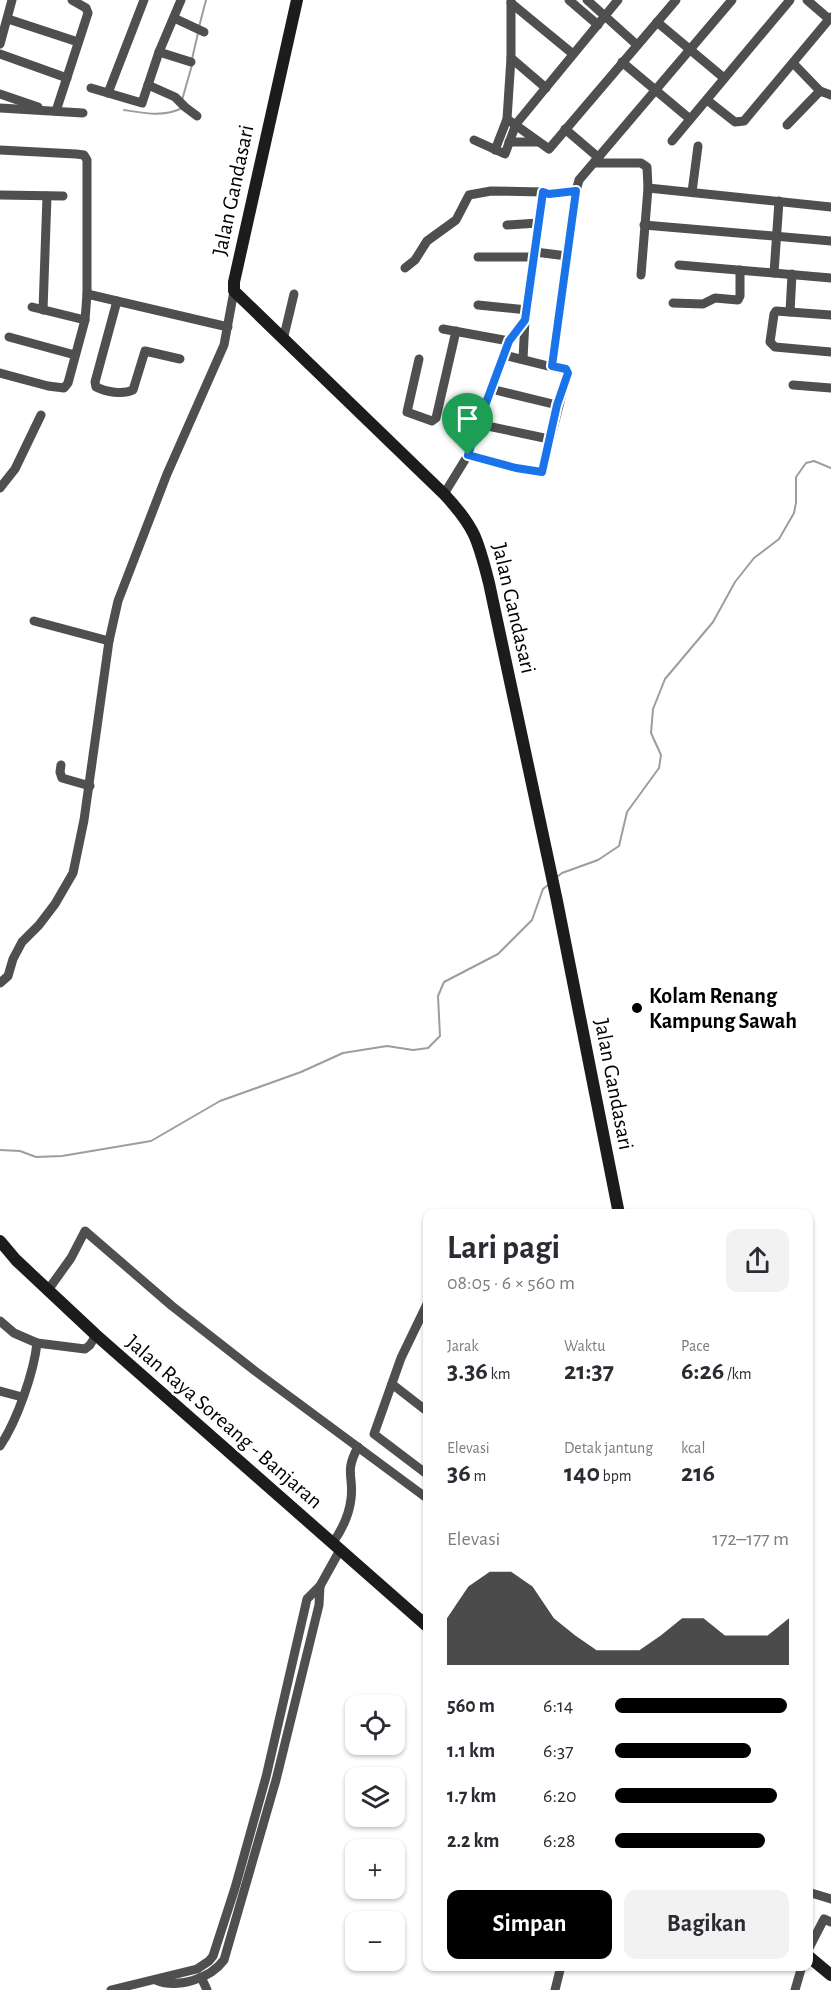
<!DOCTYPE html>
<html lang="id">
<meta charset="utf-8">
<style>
:root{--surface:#fff;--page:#f2f2f3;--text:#2b2b33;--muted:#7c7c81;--accent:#000}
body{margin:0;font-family:"Alegreya Sans",sans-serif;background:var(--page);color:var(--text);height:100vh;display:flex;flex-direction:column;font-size:22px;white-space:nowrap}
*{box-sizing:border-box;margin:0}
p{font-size:20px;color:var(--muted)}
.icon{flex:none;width:33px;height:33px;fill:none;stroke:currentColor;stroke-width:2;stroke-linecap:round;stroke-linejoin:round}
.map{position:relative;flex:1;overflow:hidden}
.details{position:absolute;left:423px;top:1209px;width:390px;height:762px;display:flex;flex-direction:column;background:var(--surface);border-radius:12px;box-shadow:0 2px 4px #0004}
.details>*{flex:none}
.fabs{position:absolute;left:345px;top:1695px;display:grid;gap:12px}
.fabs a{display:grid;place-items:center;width:60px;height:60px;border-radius:12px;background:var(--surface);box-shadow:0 2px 4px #0004;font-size:30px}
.pin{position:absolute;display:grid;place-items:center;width:51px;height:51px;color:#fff;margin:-62px -26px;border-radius:50% 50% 50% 0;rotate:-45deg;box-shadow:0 0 6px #0007}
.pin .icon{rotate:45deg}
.round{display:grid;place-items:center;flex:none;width:63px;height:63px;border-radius:12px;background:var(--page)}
.headline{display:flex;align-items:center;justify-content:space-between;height:102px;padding:0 24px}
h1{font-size:33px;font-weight:700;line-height:45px}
.stats{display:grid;grid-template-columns:repeat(3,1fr);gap:9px;height:102px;padding:6px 24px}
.stats div{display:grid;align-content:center}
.stats b{font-size:26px;font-weight:700}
.stats small{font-size:16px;font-weight:400}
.stats p{font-size:16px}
.chart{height:168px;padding:12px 24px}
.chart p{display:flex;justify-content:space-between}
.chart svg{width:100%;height:108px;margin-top:6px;fill:var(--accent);opacity:.7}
.button{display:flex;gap:12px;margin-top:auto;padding:12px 24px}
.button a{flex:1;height:69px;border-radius:12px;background:var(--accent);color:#fff;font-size:24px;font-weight:700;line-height:69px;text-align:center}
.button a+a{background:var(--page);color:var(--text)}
ul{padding:0 24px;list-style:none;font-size:20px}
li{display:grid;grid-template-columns:96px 72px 1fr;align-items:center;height:45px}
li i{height:15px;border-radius:8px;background:var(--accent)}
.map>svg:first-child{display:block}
</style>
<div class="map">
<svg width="831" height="1990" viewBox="0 0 831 1990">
<rect width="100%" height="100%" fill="#fff"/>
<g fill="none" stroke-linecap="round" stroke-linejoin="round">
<!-- stream -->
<g stroke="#9d9d9d" stroke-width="2">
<polyline points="199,27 206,0"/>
<polyline points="192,59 198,33"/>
<polyline points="182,100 192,65"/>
<path d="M124,110C142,113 163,117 180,109L181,106"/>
<polyline points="557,877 562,873 598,860 619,846 627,812 659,768 661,755 651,733 653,709 665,679 713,622 735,582 754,558 779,539 794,513 796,503 796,477 806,463 814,461 831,468"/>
<polyline points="0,1150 20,1151 36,1157 62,1156 151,1141 220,1101 301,1072 343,1053 387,1046 413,1050 428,1048 440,1036 438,996 444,982 498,954 532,920 543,889 548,885"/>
</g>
<!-- street -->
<g stroke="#4f4f4f" stroke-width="9">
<polyline points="511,0 511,58 507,119 549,149 676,0"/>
<polyline points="569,0 598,25"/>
<polyline points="587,0 637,45"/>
<polyline points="807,0 829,19"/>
<polyline points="511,3 573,54"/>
<polyline points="174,18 204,32"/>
<polyline points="8,19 78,42"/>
<polyline points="657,22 724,78"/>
<polyline points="0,44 12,0"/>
<polyline points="159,52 191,62"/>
<polyline points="0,54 67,78"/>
<polyline points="511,58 546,88"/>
<polyline points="622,62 690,119"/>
<polyline points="793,63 820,91 831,95"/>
<polyline points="148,85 175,97 185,107 197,116"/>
<polyline points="91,88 142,103 159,52 181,0"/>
<polyline points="108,93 144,0"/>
<polyline points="0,94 38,107"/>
<polyline points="707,100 735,122 744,121 831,17"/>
<polyline points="0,108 83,113"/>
<polyline points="56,111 88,13 86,8 72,0"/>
<polyline points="787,125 820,91"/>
<polyline points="565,129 599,158"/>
<polyline points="474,140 505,154 516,124 618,0"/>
<polyline points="672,141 790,0"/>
<polyline points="509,142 538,142"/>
<polyline points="0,150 76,154 84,155 87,160 87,294"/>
<polyline points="495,150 507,119"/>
<polyline points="594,163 641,163 647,167 648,188 641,275"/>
<polyline points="648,188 831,207"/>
<polyline points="692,192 698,146"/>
<polyline points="0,195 63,196"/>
<polyline points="507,225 538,223"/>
<polyline points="644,225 831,241"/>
<polyline points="535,252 567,256"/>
<polyline points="478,257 534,257"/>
<polyline points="679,265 831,278"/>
<polyline points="405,268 415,260 427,241 456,220 469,195 491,191 543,192 549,194 576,191 579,180 732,0"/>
<polyline points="774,273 779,201"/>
<path d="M117,301L95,382L96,387C106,392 123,395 133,390L145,351L180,359"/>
<polyline points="673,303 703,304 715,298 738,300 740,296 740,270"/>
<polyline points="478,305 527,310"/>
<polyline points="32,307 85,320"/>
<polyline points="43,310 47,196"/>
<polyline points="790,312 792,274"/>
<polyline points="831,315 776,311 774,314 770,342 775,347 831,352"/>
<polyline points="443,329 509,341"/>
<polyline points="9,337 75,355"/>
<polyline points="283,340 294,294"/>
<polyline points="419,359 407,412 432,421 436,418 456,331"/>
<polyline points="523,359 525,320"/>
<polyline points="552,366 576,191"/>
<polyline points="0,373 48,386 64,388 68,383 85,320 87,294 228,327"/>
<polyline points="793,385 831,388"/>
<polyline points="491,389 557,405"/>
<polyline points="478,424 549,439"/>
<polyline points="468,455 516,468 542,472 568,371 504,355"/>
<polyline points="0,488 15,469 41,415"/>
<polyline points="444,494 468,455 479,419 509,341 525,320 543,192"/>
<polyline points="34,621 109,641"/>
<polyline points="61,765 60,772 62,778 90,786"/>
<polyline points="0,983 8,976 13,959 22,942 39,925 55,904 73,873 84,820 109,641 118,601 167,474 224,345 234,291"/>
<polyline points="48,1290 71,1258 85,1231 172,1306 255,1371 428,1499"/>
<polyline points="428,1302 401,1358 374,1434 428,1475"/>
<path d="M0,1321L14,1333L37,1343C34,1372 17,1421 0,1446"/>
<polyline points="37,1343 85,1349 90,1345 96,1335"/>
<polyline points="392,1384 428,1412"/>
<polyline points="0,1391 22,1397"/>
<path d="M332,1544C342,1530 349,1516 351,1499C354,1475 344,1473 358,1447"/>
<polyline points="808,1892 831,1899"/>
<polyline points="808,1950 824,1919 831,1922"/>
<polyline points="201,1977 207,1990"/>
<path d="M156,1980C177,1989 210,1979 224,1960L276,1780L319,1605L320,1586"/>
<polyline points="111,1990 197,1969 209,1961 213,1956 235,1888 266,1777 307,1599 320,1586 340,1550"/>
<polyline points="555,1990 561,1966"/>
<polyline points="795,1990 802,1966"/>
</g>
<!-- secondary -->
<g stroke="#1c1c1c" stroke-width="12">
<path d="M297,0L234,282V291L444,494C475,527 478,540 489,583L557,901L619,1214"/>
<polyline points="0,1241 16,1260 96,1335 428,1627"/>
<polyline points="808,1956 831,1975"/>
</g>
</g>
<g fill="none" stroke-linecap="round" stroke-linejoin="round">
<!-- route casing -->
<g stroke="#fff" stroke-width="12">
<polygon id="route" points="576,191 552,366 566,369 568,373 557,405 542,472 516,468 468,455 480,419 509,341 525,320 543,192 549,194"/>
</g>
<!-- route -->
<use href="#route" stroke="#1a73e8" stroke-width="8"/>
</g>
<!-- markers -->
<circle fill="#000" stroke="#fff" stroke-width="2" cx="637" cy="1008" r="6"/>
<g text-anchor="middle" stroke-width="5" stroke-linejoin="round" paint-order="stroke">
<!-- street labels -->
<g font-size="22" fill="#000" stroke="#fff">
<text transform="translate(232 190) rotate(-78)" y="8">Jalan Gandasari</text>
<text transform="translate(515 608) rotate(77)" y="8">Jalan Gandasari</text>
<text transform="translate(615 1084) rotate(79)" y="8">Jalan Gandasari</text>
<text transform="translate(225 1421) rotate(41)" y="8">Jalan Raya Soreang - Banjaran</text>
</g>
<!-- poi labels -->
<g font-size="22" font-weight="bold" fill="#000" stroke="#fff" text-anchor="start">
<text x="649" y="1003">Kolam Renang<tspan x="649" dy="25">Kampung Sawah</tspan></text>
</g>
</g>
</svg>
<div class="fabs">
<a><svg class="icon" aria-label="locate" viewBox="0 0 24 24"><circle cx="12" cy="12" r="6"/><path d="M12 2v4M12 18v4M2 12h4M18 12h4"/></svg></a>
<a><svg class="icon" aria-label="layers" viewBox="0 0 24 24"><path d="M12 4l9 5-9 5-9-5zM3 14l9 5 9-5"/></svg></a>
<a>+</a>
<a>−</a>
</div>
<div class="pin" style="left:468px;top:455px;background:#1e9e55"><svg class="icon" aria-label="arrive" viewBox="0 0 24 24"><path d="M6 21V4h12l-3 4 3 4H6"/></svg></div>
<section class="details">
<div class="headline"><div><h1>Lari pagi</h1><p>08:05 · 6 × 560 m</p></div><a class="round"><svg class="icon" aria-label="share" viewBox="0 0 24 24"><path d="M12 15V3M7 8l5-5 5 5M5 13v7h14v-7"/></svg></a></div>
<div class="stats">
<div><p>Jarak</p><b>3.36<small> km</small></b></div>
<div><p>Waktu</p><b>21:37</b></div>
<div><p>Pace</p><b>6:26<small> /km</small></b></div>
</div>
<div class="stats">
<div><p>Elevasi</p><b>36<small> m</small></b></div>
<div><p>Detak jantung</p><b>140<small> bpm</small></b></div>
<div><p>kcal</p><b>216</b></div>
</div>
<div class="chart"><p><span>Elevasi</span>172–177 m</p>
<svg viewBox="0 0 160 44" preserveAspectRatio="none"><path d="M0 44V25L10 12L20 6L30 6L40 12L50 25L60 32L70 38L80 38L90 38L100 32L110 25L120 25L130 32L140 32L150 32L160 25V44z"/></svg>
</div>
<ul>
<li><b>560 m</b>6:14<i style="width:99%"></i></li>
<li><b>1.1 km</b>6:37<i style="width:78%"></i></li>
<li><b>1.7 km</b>6:20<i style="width:93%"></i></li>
<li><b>2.2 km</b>6:28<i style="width:86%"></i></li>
</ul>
<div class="button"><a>Simpan</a><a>Bagikan</a></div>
</section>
</div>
